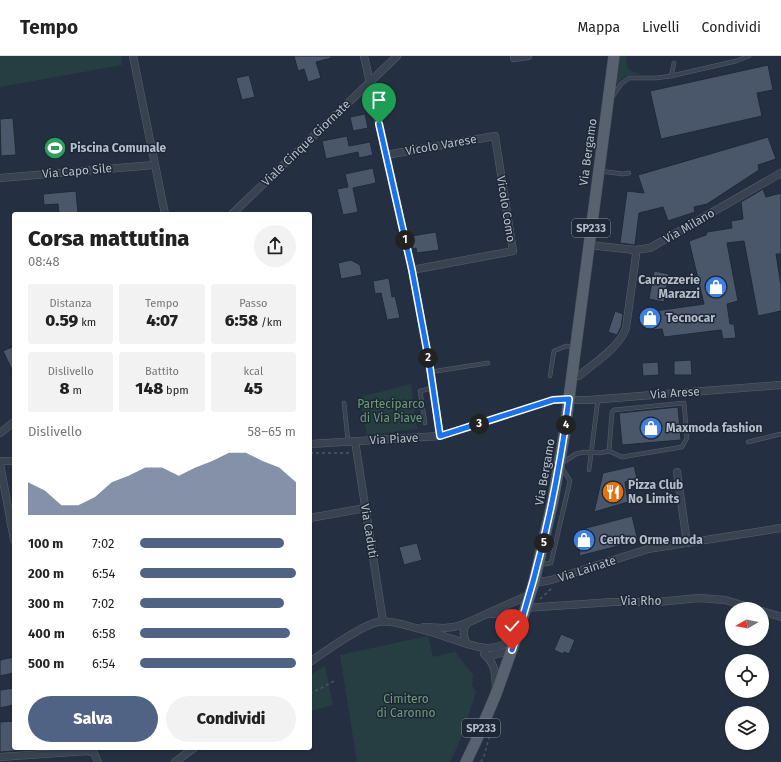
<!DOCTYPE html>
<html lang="it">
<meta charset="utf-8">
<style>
:root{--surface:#fff;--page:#f2f2f2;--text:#222;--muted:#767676;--line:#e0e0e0;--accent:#516384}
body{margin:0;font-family:"Fira Sans",sans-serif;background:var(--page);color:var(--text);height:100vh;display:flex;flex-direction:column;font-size:15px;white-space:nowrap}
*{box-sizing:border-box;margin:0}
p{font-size:13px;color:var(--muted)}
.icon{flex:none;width:22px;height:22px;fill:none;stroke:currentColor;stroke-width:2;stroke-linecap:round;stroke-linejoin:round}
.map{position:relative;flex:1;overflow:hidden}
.panel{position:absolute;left:12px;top:156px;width:300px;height:538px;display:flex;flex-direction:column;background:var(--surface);border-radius:4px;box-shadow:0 1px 3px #0004}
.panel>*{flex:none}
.needle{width:26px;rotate:261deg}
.tools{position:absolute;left:725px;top:546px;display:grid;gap:8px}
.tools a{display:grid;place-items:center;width:44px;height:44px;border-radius:50%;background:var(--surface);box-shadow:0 1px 3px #0004;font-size:20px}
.pin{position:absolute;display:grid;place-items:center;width:34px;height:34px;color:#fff;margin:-41px -17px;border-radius:50% 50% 50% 0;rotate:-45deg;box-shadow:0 0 4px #0007}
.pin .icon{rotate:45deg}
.km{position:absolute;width:20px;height:20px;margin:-10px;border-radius:50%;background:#222;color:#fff;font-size:11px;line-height:20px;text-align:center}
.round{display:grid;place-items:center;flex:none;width:42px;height:42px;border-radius:21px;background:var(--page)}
.head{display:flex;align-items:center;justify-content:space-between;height:68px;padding:0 16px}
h1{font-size:22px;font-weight:800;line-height:30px}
.figures{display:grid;grid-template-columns:repeat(3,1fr);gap:6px;height:68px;padding:4px 16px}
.figures div{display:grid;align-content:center;border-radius:4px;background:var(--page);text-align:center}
.figures b{font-size:17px;font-weight:800}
.figures small{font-size:11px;font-weight:400}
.figures p{font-size:11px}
.chart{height:112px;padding:8px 16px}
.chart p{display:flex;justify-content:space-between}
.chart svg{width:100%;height:72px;margin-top:4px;fill:var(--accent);opacity:.7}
.button{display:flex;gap:8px;margin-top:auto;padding:8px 16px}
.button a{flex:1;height:46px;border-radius:24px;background:var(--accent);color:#fff;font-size:16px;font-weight:800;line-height:46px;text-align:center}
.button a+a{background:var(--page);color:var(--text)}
ul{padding:0 16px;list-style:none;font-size:13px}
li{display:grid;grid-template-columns:64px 48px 1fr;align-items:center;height:30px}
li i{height:10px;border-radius:5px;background:var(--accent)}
header{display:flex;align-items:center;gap:24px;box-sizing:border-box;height:56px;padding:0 20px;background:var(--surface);border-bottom:1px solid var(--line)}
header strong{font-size:19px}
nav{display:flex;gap:22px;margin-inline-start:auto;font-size:14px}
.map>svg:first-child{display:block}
</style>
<header>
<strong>Tempo</strong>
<nav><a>Mappa</a><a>Livelli</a><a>Condividi</a></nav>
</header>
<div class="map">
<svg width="781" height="706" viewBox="0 0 781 706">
<rect width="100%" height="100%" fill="#243041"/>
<!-- green -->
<g fill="#263e42">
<polygon points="0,0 121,0 122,9 0,31"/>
<path d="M618,0H627C625,14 629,15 642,18C638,19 635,18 631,19C623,20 619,25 615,31Z"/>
<polygon points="411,328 417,373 367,379 360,341"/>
<polygon points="428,580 433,601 455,596 473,619 472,629 476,636 459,687 450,706 357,706 340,599"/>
<polygon points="325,610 333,649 310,655 310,620"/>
</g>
<!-- building -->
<g fill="#4a576a" stroke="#1f2938">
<polygon points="294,0 331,0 331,2 316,6 321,22 308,26 304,13 298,15"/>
<polygon points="768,9 773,34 757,37 762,60 661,83 650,35"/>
<polygon points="249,19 255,41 242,44 236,22"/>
<polygon points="365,58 368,72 353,75 350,61"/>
<polygon points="13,62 16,99 1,100 0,63"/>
<polygon points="347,80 349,90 370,86 373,99 359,102 358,96 326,103 322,85"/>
<polygon points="768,81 776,103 758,109 759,114 707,148 694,151 695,156 668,165 663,151 639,157 635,189 620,187 627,135 644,137 638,119"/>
<polygon points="373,112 376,127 353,132 358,156 343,159 337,133 348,131 345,118"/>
<polygon points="763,133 766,141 781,137 781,198 776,198 781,230 781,255 758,260 744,185 727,187 738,245 727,248 730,268 734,268 736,282 723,283 721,274 664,281 662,273 651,274 648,256 704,248 689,185 706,179 707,176 732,172 731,165 743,163 741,146"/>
<polygon points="76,135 78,158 59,158 58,148 44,149 43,138"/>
<polygon points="436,176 439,194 417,197 416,192 413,193 411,180"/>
<polygon points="351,204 360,209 362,219 341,223 338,207"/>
<polygon points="654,215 669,218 664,246 649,243"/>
<polygon points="389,222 392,241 395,240 400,262 387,264 381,237 375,238 373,225"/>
<polygon points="615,255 623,258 621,271 617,279 608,276"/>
<polygon points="14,290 14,318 3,295"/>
<polygon points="691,304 692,319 674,319 674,305"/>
<polygon points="658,306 659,319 643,320 642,307"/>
<polygon points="678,351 681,384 622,389 619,357"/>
<polygon points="634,410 637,422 625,426 628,446 594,456 603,417"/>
<polygon points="632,460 638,485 579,500 586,472"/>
<polygon points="417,487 422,504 404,509 399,491"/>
<polygon points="561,578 575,584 569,598 564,596 563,598 554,594"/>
<polygon points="14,601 14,617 0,620 0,604"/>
<polygon points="14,632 14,649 0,652 0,634"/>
<polygon points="14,665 14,695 0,696 0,666"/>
</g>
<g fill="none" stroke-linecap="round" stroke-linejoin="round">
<!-- lane casing -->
<g stroke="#57606e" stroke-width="4.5">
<g id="lane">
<polyline points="671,20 736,5 749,0"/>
<polyline points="613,40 621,28 629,22 656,22 671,20 674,7"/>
<polyline points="600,115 623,118 629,117"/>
<polyline points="430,316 488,307"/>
<polyline points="550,320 554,295 566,290 575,291"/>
<polyline points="344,347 348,385"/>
<polyline points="425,367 420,335 433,332"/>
<polyline points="748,386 781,378"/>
<polyline points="562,407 576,398 584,396 600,397 609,395 622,401 682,391 687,382 684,347 614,354 612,356 609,395"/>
<polyline points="589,414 598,343"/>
<polyline points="539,509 551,507 570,425 562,412"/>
</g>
</g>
<!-- street casing -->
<g stroke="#57606e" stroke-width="8">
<g id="street">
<polyline points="133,0 165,158"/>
<polyline points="364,0 412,214 429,305 440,380"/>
<polyline points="514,2 528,0"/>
<polyline points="386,99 495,80 513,195 412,214"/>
<polyline points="0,122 154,109"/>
<polyline points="232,158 397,0"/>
<polyline points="589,189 635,194 650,192 781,117"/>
<path d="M572,320H579C595,306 619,292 626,272L636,199L635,194"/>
<polyline points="0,377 14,366"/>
<polyline points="355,385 383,565"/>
<polyline points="310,388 440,380 553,344 589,344 781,329"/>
<polyline points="0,405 14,405"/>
<polyline points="0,408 14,484"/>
<polyline points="677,416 687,487"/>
<polyline points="310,462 365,452"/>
<polyline points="534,526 540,526 551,524 648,493 781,472"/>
<polyline points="525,552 613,546 657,546 699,542 725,544 756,553"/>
<polyline points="762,555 781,561"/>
<path d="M490,558C505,557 509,556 521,566"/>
<polyline points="424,571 444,572 454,571 467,567 502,551 529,539"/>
<path d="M467,588C463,580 462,574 467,567"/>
<path d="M484,598C496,609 495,616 496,632"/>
<polyline points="485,598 490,600 512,594"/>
<path d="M310,606C324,596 362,569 378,566C387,564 396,567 405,569C419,573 433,576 446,581C472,589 494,602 517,579"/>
<polyline points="0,701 87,695 94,697 98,706"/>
<polyline points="175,706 194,692"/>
</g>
</g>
<!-- primary casing -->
<g stroke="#424b5a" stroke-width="12">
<polyline id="primary" points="466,706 476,685 496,638 517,579 534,526 553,444 564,380 614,0"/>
</g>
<!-- path -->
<g stroke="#455b5f" stroke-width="1.5" stroke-dasharray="3 3" stroke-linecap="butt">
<polyline points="310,397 349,397"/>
<polyline points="540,543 552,532"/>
<polyline points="310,638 334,625"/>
<polyline points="481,706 484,700 490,679"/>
</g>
<!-- lane -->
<use href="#lane" stroke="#394250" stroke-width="3.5"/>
<!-- street -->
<use href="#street" stroke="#394250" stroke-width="7"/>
<!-- primary -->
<use href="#primary" stroke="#576170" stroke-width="11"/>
</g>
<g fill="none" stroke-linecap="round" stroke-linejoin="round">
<!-- route casing -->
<g stroke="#fff" stroke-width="8">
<path id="route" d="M379,68L412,214L429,305L440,380L553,344L569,343C558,429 540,512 512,594"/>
</g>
<!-- route -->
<use href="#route" stroke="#1a73e8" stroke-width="5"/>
</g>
<!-- icons -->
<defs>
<g id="stadium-disc" transform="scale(1.15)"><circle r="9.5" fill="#2e9e5b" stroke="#1d2736"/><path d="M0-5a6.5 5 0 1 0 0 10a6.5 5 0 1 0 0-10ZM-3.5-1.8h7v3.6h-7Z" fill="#fff"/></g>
<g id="shop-disc" transform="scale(1.15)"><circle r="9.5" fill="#3f7fe0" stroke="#1d2736"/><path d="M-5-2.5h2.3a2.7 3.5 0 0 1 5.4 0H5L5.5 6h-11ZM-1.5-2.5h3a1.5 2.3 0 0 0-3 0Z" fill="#fff"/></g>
<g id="restaurant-disc" transform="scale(1.15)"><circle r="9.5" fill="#e8710a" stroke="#1d2736"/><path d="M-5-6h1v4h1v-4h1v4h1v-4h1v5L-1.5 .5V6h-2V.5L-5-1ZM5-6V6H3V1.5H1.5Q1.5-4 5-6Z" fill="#fff"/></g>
</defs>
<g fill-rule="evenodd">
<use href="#stadium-disc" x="55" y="92"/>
<use href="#shop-disc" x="716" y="231"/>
<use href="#shop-disc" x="650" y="262"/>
<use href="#shop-disc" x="651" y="372"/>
<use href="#restaurant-disc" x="613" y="436"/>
<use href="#shop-disc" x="584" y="484"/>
</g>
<g text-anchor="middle" stroke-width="3" stroke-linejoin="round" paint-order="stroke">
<!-- shield labels -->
<g fill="#1d2736" stroke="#87909e" stroke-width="1">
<rect x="572" y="163" width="38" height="18" rx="3"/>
<rect x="462" y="663" width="38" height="18" rx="3"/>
</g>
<g font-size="11" font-weight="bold" fill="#b5bdcb">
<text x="591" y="176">SP233</text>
<text x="481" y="676">SP233</text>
</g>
<!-- street labels -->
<g font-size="12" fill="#b5bdcb" stroke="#1d2736">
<text transform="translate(306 87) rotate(-44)" y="4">Viale Cinque Giornate</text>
<text transform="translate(441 89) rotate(-10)" y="4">Vicolo Varese</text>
<text transform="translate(588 96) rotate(-82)" y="4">Via Bergamo</text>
<text transform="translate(77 115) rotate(-5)" y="4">Via Capo Sile</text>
<text transform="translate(506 153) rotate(81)" y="4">Vicolo Como</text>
<text transform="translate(689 170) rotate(-30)" y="4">Via Milano</text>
<text transform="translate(675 337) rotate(-4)" y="4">Via Arese</text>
<text transform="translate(394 383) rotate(-3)" y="4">Via Piave</text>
<text transform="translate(545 416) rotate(-80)" y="4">Via Bergamo</text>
<text transform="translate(369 475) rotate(81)" y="4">Via Caduti</text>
<text transform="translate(587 513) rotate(-18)" y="4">Via Lainate</text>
<text x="641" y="549">Via Rho</text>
</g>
<!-- poi labels -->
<g font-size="12" font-weight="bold" fill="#b5bdcb" stroke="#1d2736" text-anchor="start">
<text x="70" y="96">Piscina Comunale</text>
<text x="700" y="228" text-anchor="end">Carrozzerie<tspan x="700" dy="14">Marazzi</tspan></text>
<text x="666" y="266">Tecnocar</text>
<text x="666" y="376">Maxmoda fashion</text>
<text x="628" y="433">Pizza Club<tspan x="628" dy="14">No Limits</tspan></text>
<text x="600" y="488">Centro Orme moda</text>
</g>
<!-- park labels -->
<g font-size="12" fill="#6c9d78" stroke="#1d2736">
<text x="391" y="352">Parteciparco<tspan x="391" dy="14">di Via Piave</tspan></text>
<text x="406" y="647">Cimitero<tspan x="406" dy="14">di Caronno</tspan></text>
</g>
</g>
</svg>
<div class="tools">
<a><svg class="needle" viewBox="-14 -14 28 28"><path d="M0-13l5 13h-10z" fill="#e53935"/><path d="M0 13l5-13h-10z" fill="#767676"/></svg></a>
<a><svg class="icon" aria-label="locate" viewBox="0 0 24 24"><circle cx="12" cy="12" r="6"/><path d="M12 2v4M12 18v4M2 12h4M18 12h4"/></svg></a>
<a><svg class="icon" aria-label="layers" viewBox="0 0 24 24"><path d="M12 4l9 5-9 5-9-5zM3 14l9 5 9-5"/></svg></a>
</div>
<div class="pin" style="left:379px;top:68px;background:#1e9e55"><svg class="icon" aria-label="arrive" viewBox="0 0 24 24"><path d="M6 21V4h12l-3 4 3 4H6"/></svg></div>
<div class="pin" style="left:512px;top:594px;background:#d93025"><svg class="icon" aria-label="check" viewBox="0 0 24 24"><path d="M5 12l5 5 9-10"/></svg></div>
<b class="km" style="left:405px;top:184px">1</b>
<b class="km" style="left:428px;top:302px">2</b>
<b class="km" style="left:479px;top:368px">3</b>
<b class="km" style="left:566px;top:369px">4</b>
<b class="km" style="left:544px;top:487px">5</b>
<section class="panel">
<div class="head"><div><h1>Corsa mattutina</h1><p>08:48</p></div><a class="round"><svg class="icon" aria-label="share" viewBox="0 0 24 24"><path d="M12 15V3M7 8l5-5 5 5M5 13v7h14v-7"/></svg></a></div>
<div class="figures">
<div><p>Distanza</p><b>0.59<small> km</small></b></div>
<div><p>Tempo</p><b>4:07</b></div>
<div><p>Passo</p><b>6:58<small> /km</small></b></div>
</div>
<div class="figures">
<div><p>Dislivello</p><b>8<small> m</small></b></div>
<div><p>Battito</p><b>148<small> bpm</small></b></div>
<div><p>kcal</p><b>45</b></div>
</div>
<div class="chart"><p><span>Dislivello</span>58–65 m</p>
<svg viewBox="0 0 160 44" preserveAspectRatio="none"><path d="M0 44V24L10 29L20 38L30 38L40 33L50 24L60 20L70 15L80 15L90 20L100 15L110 11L120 6L130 6L140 11L150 15L160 24V44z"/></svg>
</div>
<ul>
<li><b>100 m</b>7:02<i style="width:92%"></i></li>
<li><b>200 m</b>6:54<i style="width:100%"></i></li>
<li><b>300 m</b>7:02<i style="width:92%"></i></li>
<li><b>400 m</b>6:58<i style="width:96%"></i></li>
<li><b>500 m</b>6:54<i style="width:100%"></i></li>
</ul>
<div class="button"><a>Salva</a><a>Condividi</a></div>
</section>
</div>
